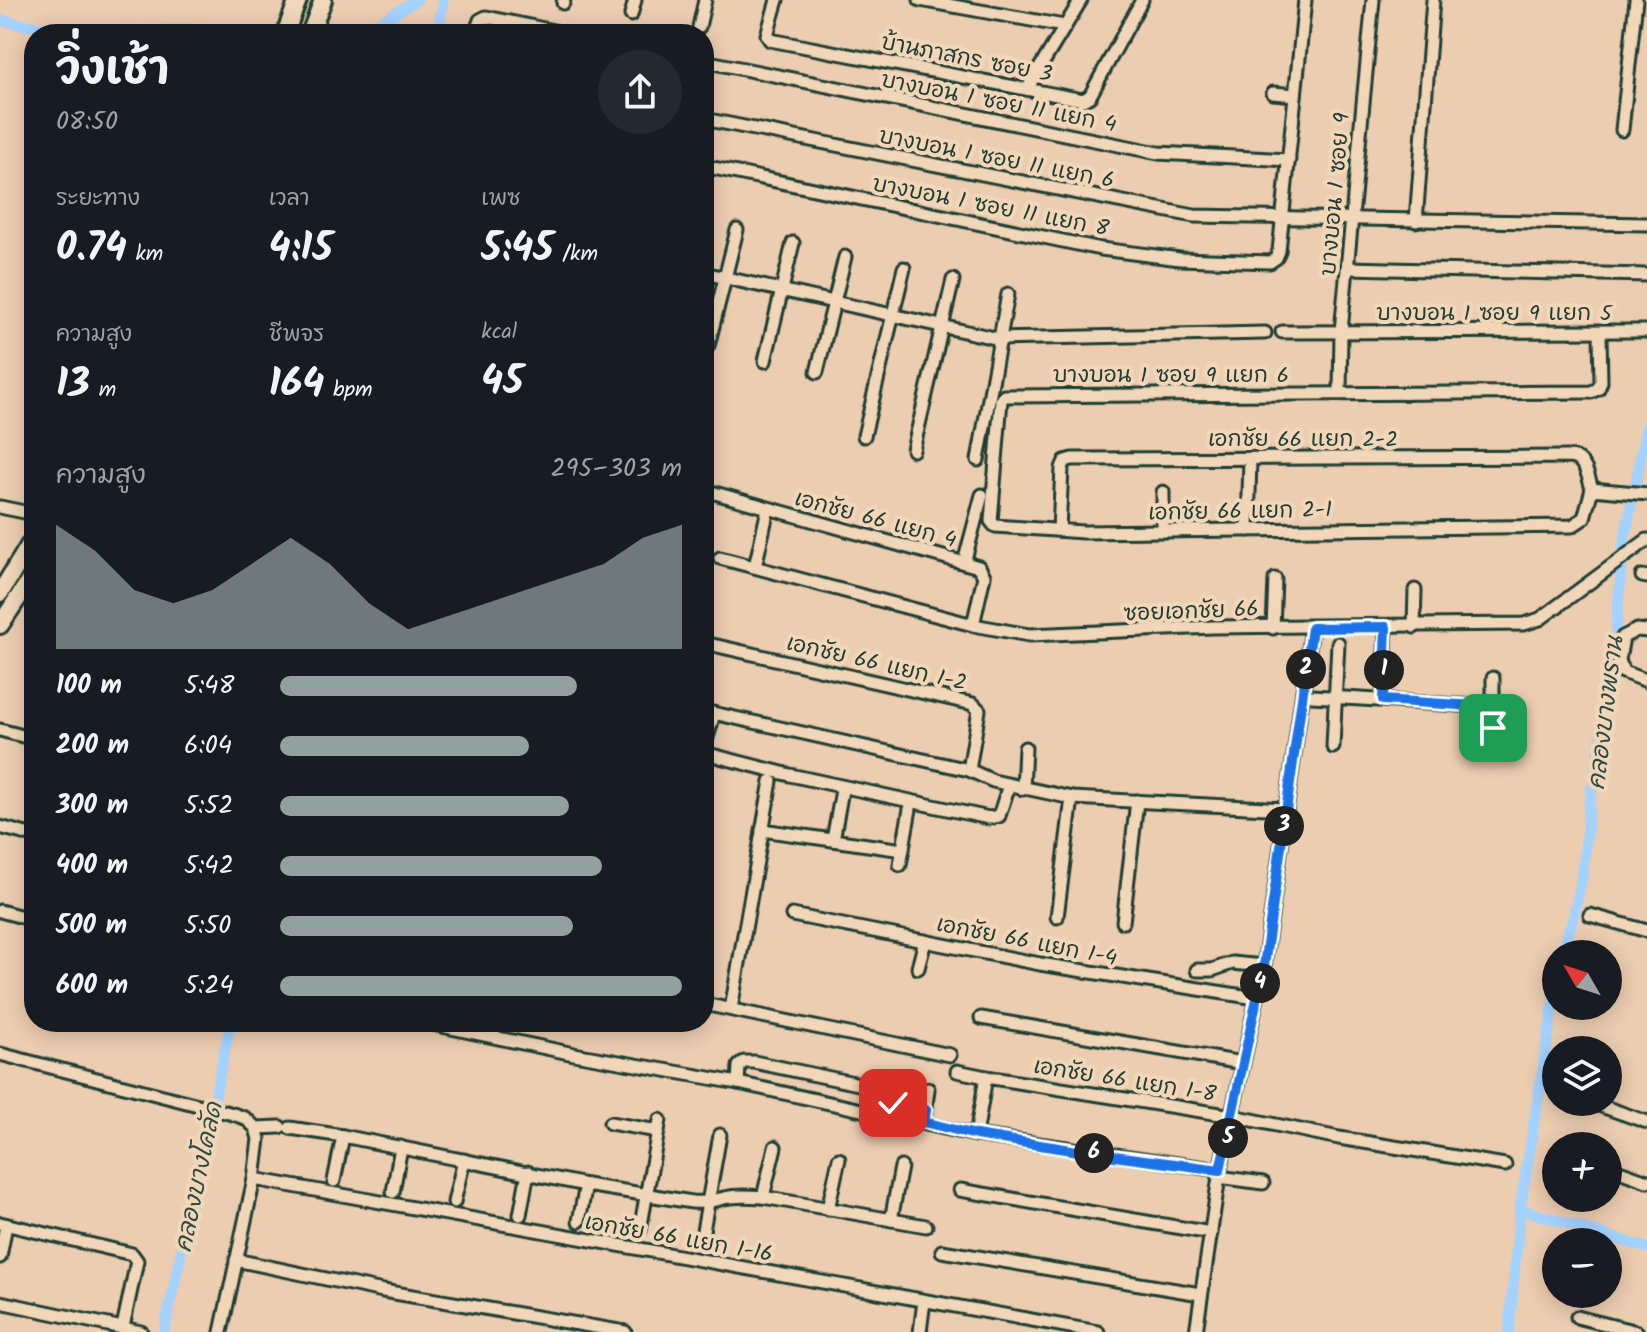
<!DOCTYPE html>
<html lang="th">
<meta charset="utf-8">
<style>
:root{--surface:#171b24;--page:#242831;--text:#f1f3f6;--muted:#9ea1a6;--accent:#92a19f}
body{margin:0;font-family:Kalam,"Playpen Sans Thai",sans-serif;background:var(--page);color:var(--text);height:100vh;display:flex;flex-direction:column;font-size:30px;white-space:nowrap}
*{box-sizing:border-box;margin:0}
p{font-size:26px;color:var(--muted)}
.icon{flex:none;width:44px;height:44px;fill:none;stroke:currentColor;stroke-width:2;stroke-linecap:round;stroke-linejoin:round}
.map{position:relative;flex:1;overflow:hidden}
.details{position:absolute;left:24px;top:24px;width:690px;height:1008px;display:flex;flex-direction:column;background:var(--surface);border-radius:32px;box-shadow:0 4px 20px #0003}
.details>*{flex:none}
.needle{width:52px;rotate:309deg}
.tools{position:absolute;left:1542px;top:940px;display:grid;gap:16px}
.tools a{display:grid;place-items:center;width:80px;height:80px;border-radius:50%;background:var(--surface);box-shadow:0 4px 20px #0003;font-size:40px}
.pin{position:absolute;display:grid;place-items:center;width:68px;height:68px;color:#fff;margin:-34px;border-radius:16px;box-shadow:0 4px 12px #0006}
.km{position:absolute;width:40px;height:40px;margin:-20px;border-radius:50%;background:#222;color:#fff;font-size:22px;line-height:40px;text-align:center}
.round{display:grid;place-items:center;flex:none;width:84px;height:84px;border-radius:42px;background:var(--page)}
.head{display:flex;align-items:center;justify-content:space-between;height:136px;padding:0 32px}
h1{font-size:44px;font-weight:700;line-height:60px}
.stats{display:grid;grid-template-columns:repeat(3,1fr);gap:12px;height:136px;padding:8px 32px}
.stats div{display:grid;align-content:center}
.stats b{font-size:40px;font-weight:700}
.stats small{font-size:22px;font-weight:400}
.stats p{font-size:22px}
.chart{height:224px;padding:16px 32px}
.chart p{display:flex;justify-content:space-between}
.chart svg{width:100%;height:144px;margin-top:8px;fill:var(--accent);opacity:.7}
ul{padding:0 32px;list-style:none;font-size:26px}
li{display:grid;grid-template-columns:128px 96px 1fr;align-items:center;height:60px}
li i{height:20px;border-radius:10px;background:var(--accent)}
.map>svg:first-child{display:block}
</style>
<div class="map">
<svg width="1647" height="1332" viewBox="0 0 1647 1332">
<rect width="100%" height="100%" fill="#edcdb0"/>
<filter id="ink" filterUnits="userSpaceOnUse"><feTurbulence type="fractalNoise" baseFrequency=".0125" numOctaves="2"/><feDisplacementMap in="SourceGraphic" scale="16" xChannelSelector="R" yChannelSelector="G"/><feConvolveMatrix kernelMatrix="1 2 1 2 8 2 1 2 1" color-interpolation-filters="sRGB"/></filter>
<g filter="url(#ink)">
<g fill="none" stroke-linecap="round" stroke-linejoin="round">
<!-- canal -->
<g stroke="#a3d2ff" stroke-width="11">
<polyline points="0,20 58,31 134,32 188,29 271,34"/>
<polyline points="349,34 371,27 417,0"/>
<polyline points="438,34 443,0"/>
<polyline points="1562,954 1574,914 1583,871 1589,805 1612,677 1623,548 1647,424"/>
<polyline points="1520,1209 1647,1248"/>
<polyline points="164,1332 231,1022"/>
<polyline points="1509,1332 1520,1209 1556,988"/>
</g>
<!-- minor casing -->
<g stroke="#1f3d34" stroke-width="17">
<g id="minor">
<polyline points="777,0 767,35 770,40 1083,100 1090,96 1142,0"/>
<polyline points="920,0 1064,26"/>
<polyline points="563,3 564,0"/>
<polyline points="631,15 635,0"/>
<polyline points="699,27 705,0"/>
<polyline points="475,34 480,20 486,17 568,34"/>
<polyline points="704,61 1158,153 1289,160"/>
<polyline points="1027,89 1081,0"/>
<polyline points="1273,93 1295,95"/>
<polyline points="704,119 1194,216 1647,224"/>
<polyline points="1622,130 1636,0"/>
<polyline points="704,166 1101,249 1180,259 1270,262 1276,258 1279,251 1305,0"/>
<polyline points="1416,221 1433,0"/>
<polyline points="1348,268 1647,275"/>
<polyline points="704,273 999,339 1265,333"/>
<polyline points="1282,332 1647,331"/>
<polyline points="708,346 737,230"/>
<polyline points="765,361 793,243"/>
<polyline points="817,372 845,257"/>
<polyline points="1340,393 1341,331 1373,0"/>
<polyline points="864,436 904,268"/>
<polyline points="913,450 953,280"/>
<polyline points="978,460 1008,294"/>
<polyline points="1592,489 1584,518 1572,526 1083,532 995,526 991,521 1001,400 1004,396 1591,392 1598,389 1601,382 1600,333"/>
<polyline points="1592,489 1647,494"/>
<polyline points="704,490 979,567 984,576 973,625"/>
<polyline points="0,507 34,514"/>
<path d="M1059,530L1062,468L1065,461L1072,459L1571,457C1586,460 1588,476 1592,489"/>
<polyline points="1248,530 1250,458"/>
<polyline points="1163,531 1163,492"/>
<polyline points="720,558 973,625 1029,635 1213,627 1524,624 1540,619 1647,540"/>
<polyline points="964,563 982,495"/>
<polyline points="755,567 768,509"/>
<polyline points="1642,576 1647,577"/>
<polyline points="1414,627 1415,590"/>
<polyline points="1273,628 1275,579"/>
<polyline points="1647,631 1637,630 1623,637 1619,660 1623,672 1647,681"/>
<polyline points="704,643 973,704 979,710 969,770"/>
<polyline points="1312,696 1491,707"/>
<polyline points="1383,700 1386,627"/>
<polyline points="704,711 969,770 993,781 1072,798 1286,809"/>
<polyline points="1493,728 1493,678"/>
<polyline points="0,730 34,739"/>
<polyline points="1333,747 1338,643"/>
<polyline points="704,748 714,714"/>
<polyline points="704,753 790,775 989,818 999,816 1009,785"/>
<polyline points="704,768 705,763"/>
<polyline points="1023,789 1025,748"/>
<polyline points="0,827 34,836"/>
<polyline points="762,830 903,850"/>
<polyline points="833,840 842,790"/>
<polyline points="900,865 910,809"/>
<polyline points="0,911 34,920"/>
<polyline points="792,915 1040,964 1256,998"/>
<polyline points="1590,915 1647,931"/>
<polyline points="1057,917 1072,798"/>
<polyline points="1123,922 1137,801"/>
<polyline points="918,968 925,941"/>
<polyline points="1197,970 1212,970 1232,963 1264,966"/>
<polyline points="704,1004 950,1055"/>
<polyline points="731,1009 771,781"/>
<polyline points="981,1018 1242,1063"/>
<polyline points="423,1022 574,1054 738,1083 976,1135 1220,1170"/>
<polyline points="0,1054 233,1114 245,1118 256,1128 259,1139 254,1179 221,1332"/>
<polyline points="957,1071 986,1077"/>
<polyline points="738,1083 739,1066 744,1062 754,1062 873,1087"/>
<polyline points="1590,1102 1647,1122"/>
<polyline points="893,1103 926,1110"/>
<polyline points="924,1122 928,1089"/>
<polyline points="610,1123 658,1131"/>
<polyline points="256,1128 280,1127"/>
<path d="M290,1128L343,1136L586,1185L692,1202C705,1203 712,1201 724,1198C737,1195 750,1196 763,1197L926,1226"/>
<polyline points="976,1135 986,1077 1233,1116 1339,1138 1505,1165"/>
<polyline points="1608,1167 1647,1181"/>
<polyline points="1219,1177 1263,1183"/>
<polyline points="254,1179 1098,1332"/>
<polyline points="334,1181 343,1136"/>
<polyline points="960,1190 1211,1233"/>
<polyline points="393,1192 401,1147"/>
<polyline points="763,1197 775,1147"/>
<polyline points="454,1202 464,1160"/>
<polyline points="828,1209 839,1159"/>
<polyline points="520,1215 528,1172"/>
<polyline points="891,1220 901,1167"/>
<polyline points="579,1221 586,1185"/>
<polyline points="0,1223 132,1254 137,1261 123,1327"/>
<polyline points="640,1230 660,1120"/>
<polyline points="701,1242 720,1135"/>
<polyline points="942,1251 1200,1294"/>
<polyline points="0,1257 6,1225"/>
<polyline points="236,1260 383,1291 625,1332"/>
<polyline points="0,1302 141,1332"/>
<polyline points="1577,1317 1637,1332"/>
<polyline points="920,1332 924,1301"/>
<polyline points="1196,1332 1220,1170 1264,966 1312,628"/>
</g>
</g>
<!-- primary casing -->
<g stroke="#1f3d34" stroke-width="22">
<g id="primary">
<polyline points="285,34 298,0"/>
<polyline points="310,34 323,0"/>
<polyline points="0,593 34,538"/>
<polyline points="0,625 34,574"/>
</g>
</g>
<!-- minor -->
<use href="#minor" stroke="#f1d7b8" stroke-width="11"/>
<!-- primary -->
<use href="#primary" stroke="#f1d7b8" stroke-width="16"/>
</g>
</g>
<g fill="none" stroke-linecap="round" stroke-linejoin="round" filter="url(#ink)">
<!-- route casing -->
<g stroke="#fff" stroke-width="16">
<polyline id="route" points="893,1103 926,1110 924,1122 976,1135 1084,1152 1220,1170 1264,966 1312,628 1386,627 1383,700 1491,707 1493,728"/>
</g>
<!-- route -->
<use href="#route" stroke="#1a73e8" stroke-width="10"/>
</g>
<g text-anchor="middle" stroke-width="8" stroke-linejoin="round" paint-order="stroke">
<!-- street labels -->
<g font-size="22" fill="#1f3d34" stroke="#f1d7b8">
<text transform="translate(967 57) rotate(11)" y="8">บ้านภาสกร ซอย 3</text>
<text transform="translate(999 101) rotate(11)" y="8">บางบอน 1 ซอย 11 แยก 4</text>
<text transform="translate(997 157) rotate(11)" y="8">บางบอน 1 ซอย 11 แยก 6</text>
<text transform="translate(1334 194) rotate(-85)" y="8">บางบอน 1 ซอย 9</text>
<text transform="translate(991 205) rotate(11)" y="8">บางบอน 1 ซอย 11 แยก 8</text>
<text x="1494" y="320">บางบอน 1 ซอย 9 แยก 5</text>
<text x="1171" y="382">บางบอน 1 ซอย 9 แยก 6</text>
<text x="1303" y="446">เอกชัย 66 แยก 2-2</text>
<text transform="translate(1240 510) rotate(-1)" y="8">เอกชัย 66 แยก 2-1</text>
<text transform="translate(876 518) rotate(15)" y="8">เอกชัย 66 แยก 4</text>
<text transform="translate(1191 610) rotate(-2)" y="8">ซอยเอกชัย 66</text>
<text transform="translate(877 662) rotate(13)" y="8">เอกชัย 66 แยก 1-2</text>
<text transform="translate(1027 940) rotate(11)" y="8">เอกชัย 66 แยก 1-4</text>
<text transform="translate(1125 1079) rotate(9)" y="8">เอกชัย 66 แยก 1-8</text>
<text transform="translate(679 1237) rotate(10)" y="8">เอกชัย 66 แยก 1-16</text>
</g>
<!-- water labels -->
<g font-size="24" font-style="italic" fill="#2c4c48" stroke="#f1d7b8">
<text transform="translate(1605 713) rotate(-83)" y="8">คลองบางพราน</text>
<text transform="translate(198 1177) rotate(-78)" y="8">คลองบางโคลัด</text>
</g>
</g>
</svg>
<div class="tools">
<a><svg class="needle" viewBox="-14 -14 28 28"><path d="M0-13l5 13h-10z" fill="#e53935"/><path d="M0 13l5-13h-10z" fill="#9ea1a6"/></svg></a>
<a><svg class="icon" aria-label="layers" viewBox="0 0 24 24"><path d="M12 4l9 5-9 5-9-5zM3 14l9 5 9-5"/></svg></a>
<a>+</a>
<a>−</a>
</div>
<div class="pin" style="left:1493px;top:728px;background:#1e9e55"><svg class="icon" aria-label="arrive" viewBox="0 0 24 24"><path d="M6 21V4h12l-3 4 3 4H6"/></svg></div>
<div class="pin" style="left:893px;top:1103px;background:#d93025"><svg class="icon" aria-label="check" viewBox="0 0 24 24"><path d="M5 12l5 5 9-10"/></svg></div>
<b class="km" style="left:1384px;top:670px">1</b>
<b class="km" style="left:1306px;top:669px">2</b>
<b class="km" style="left:1284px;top:826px">3</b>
<b class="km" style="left:1260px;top:983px">4</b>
<b class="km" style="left:1228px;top:1138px">5</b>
<b class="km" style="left:1094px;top:1153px">6</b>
<section class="details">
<div class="head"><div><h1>วิ่งเช้า</h1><p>08:50</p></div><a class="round"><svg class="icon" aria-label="share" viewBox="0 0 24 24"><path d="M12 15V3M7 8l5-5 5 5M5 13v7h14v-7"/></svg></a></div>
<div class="stats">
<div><p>ระยะทาง</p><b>0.74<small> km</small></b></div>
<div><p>เวลา</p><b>4:15</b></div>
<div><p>เพซ</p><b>5:45<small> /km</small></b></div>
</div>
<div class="stats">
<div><p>ความสูง</p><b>13<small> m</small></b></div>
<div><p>ชีพจร</p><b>164<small> bpm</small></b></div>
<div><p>kcal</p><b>45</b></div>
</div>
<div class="chart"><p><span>ความสูง</span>295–303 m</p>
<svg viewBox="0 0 160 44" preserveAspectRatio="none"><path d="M0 44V6L10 14L20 26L30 30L40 26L50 18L60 10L70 18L80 30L90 38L100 34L110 30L120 26L130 22L140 18L150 10L160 6V44z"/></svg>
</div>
<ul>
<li><b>100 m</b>5:48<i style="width:74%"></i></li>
<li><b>200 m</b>6:04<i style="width:62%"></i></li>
<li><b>300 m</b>5:52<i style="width:72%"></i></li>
<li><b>400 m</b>5:42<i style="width:80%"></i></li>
<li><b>500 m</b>5:50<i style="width:73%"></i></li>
<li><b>600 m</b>5:24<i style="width:100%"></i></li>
</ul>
</section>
</div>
